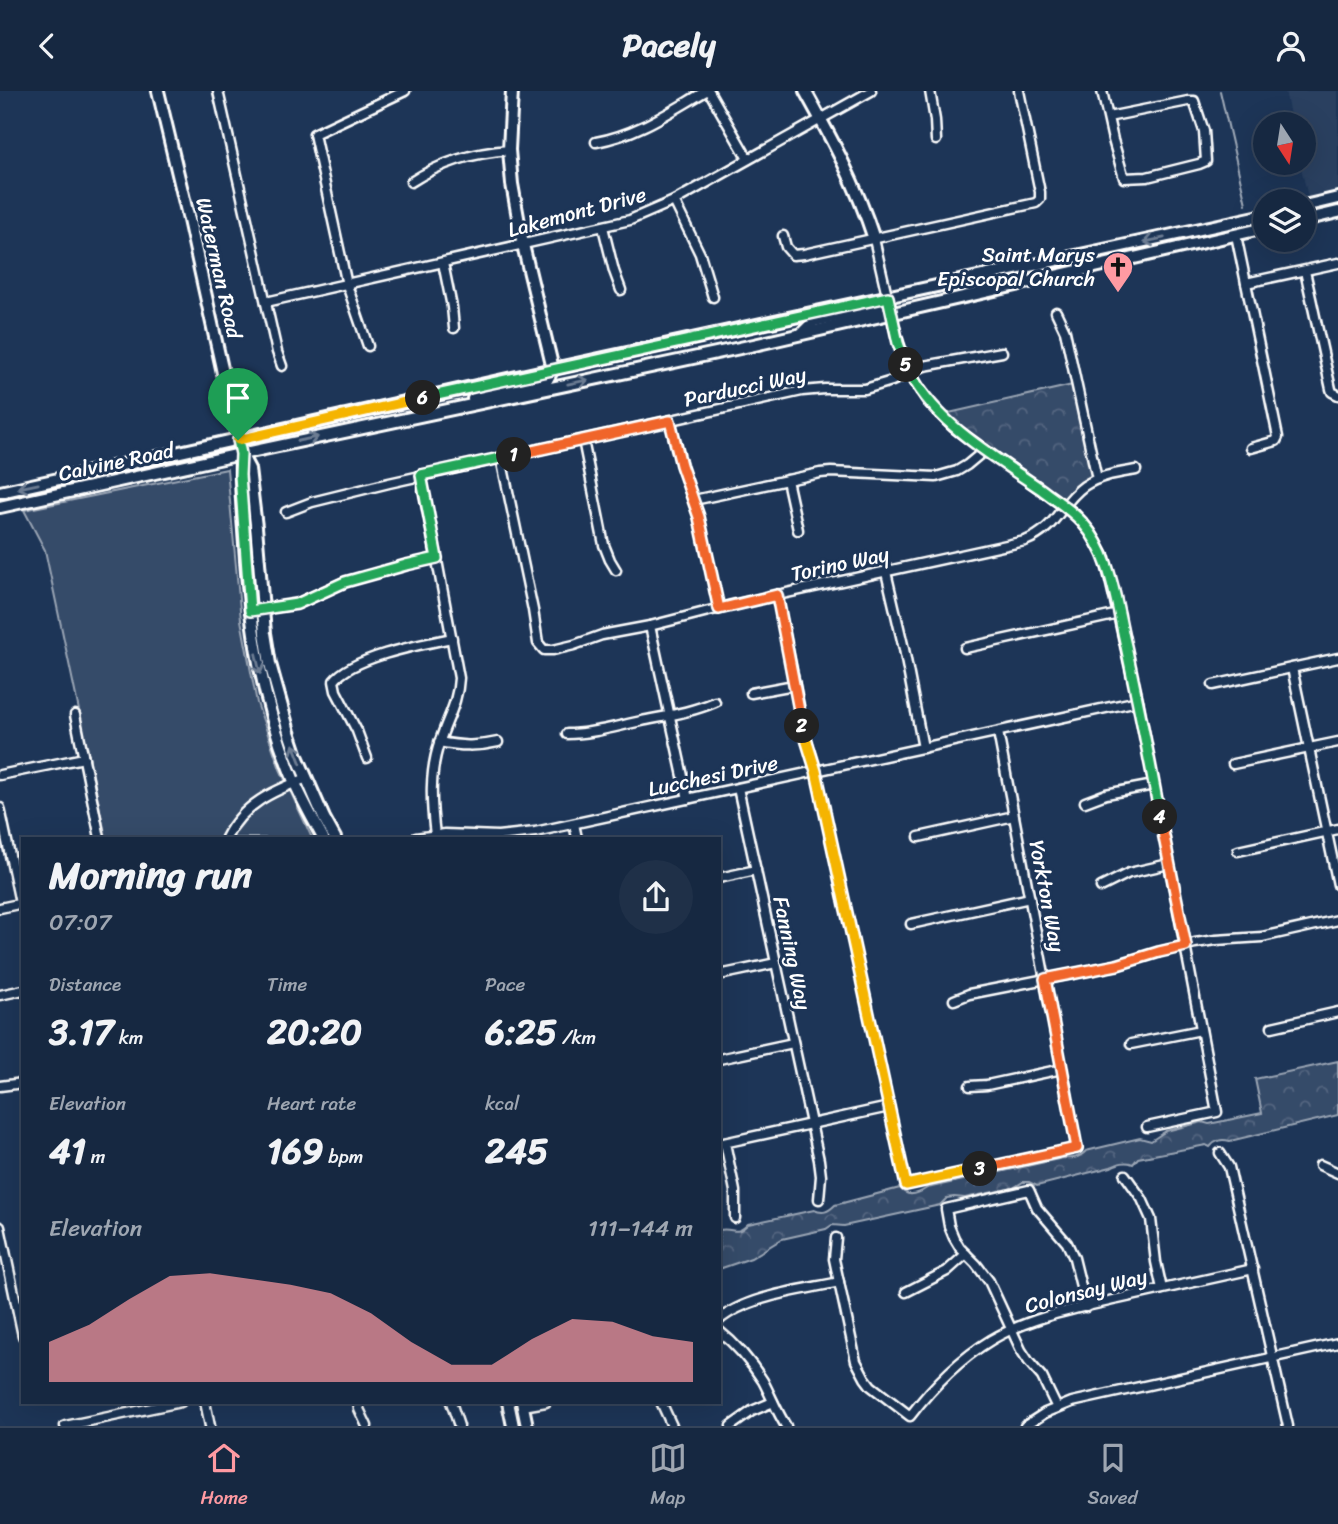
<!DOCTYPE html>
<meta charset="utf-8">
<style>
:root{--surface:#162841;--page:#1f3048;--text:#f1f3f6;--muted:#9ea6b1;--line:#35445a;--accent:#ff9aa2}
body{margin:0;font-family:Sriracha,sans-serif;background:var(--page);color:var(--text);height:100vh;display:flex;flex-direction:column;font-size:26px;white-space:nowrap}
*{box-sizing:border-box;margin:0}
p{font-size:23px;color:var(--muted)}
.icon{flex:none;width:38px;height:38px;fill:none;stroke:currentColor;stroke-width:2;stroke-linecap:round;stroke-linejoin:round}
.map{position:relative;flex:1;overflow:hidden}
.panel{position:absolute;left:21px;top:746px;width:700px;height:567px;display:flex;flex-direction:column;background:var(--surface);border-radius:0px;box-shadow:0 7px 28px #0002,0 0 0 2px var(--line)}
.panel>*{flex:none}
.needle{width:46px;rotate:168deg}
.controls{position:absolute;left:1253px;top:21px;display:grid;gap:14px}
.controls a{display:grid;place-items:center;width:63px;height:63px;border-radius:50%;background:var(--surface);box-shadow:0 7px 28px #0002,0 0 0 2px var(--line);font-size:35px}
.pin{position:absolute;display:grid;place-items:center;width:60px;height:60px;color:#fff;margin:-72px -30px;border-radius:50% 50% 50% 0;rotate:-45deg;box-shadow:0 0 7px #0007}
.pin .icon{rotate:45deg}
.km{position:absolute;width:35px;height:35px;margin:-18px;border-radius:50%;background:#222;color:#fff;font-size:19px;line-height:35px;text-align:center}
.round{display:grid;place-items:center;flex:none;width:74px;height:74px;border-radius:37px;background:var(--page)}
.overview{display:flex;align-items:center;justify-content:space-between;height:119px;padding:0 28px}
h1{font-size:38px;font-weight:700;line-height:52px}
.figures{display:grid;grid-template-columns:repeat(3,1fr);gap:10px;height:119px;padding:7px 28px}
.figures div{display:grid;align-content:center}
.figures b{font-size:35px;font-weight:700}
.figures small{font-size:19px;font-weight:400}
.figures p{font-size:19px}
.chart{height:196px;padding:14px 28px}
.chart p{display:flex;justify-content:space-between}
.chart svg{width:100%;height:126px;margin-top:7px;fill:var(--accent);opacity:.7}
header{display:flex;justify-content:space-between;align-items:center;height:91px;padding:0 28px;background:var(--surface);font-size:32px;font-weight:700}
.tabs{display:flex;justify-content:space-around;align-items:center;height:98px;border-top:2px solid var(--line);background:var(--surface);font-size:19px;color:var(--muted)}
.tabs a{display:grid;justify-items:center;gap:4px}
.tabs .active{color:var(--accent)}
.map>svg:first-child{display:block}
</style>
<header><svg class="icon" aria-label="back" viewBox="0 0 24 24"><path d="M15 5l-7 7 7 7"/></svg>Pacely<svg class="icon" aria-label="person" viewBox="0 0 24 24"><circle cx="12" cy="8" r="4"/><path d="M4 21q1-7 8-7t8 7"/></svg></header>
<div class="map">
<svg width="1338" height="1335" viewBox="0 0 1338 1335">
<defs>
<pattern id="park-crowns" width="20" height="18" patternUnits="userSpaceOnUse" patternTransform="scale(1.75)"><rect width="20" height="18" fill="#364b69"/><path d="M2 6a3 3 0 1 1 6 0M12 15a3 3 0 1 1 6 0" fill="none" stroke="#546680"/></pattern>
</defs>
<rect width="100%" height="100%" fill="#1d3557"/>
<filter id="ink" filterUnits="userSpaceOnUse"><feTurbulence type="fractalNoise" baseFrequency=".0143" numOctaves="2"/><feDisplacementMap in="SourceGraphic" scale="14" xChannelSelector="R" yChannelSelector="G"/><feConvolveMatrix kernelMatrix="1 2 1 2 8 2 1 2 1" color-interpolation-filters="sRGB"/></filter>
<g filter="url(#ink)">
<!-- built -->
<polygon fill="#2a4161" points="1285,0 1338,0 1338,99 1308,106 1300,72 1304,72 1304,33 1292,33"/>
<!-- grass -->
<polygon fill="#364b69" stroke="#9aa5b4" stroke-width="2" points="227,378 241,529 257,612 280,678 312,747 106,747 45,459 24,419"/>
<!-- park -->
<g fill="url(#park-crowns)" stroke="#9aa5b4" stroke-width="2">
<polygon points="1077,293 1097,388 1065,416 940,324"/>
<path d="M1338,970V1024L1230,1050C1221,1048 1216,1049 1210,1056L1206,1054L1138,1067L1133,1073C1125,1070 1119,1072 1111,1076L1037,1095L1029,1091H1023L1013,1097L965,1107L954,1106L947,1107L940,1114L844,1135L832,1134L826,1138L782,1148L751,1167L719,1178V1139C734,1136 735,1146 748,1133L814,1119C823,1123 828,1121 835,1114L900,1097C907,1107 918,1103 927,1097L1063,1067C1073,1068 1079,1067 1086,1060L1140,1047L1151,1050L1166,1040L1202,1031L1209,1033L1262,1022L1255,988Z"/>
</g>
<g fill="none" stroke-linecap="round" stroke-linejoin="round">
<!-- stream -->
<polyline stroke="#a0aab8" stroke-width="2" points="1220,0 1246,113"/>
<!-- street casing -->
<g stroke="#fff" stroke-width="13">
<g id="street">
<polyline points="218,0 277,261 282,275"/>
<polyline points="709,0 748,68"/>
<polyline points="930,0 935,29 936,49"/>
<polyline points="1102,0 1113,49 1124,87 1147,86 1199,73 1206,70 1204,40 1194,10 1188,10 1108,26"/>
<path d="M596,51C637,44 671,20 706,0"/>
<path d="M411,91C442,71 472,62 509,59"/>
<polyline points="674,110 700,163 713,206"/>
<polyline points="603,136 614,180 621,199"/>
<polyline points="1236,144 1278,346 1276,350 1251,357"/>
<polyline points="783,145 786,156 793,164 804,163 1036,112 1040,108 1040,101 1019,0"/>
<polyline points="874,148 896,243 904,268 917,294 928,311 953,336 1074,422 1091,442 1105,467 1138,610 1217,1021 1147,1036"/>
<polyline points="443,172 452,216 454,237"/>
<polyline points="1305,180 1331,298 1332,301 1338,304"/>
<polyline points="1246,192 1338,172"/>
<polyline points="266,211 630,129 674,110 871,0"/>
<polyline points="1056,221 1065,240 1097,388"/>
<polyline points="368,255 347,194 314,43 405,0"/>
<polyline points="670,330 681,374 699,426 719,518"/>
<polyline points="583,349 604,454 610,469 616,479"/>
<path d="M501,367L533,519L538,552L544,559H553L574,554L602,544L650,535L732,514L1025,450C1058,437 1059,413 1084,395C1100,384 1119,382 1136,379"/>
<path d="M421,384L459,587C458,611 447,628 440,650C429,681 431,712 435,744"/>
<polyline points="787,389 798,439"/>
<polyline points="694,409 820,382 831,381 936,386 957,380 967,374 985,359"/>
<polyline points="286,421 312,411 389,392 802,300 825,298 865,298 892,290 924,275 1002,261"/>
<polyline points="886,481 904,558 923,657"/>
<polyline points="777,504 803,636 816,680 906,1094 1077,1057 998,641"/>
<polyline points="250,520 297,513 345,491 406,474 437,467"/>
<polyline points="650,535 688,708"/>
<polyline points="965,557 1119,523"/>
<polyline points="1292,577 1338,794"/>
<polyline points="1213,594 1338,567"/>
<polyline points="751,602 794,594"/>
<polyline points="75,624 100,747"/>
<path d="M567,643C592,643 617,635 642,630C666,625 692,621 715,611"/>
<path d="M439,651C460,655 477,656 498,651"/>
<path d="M367,667L357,640L336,600L334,590C352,566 422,553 452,547"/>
<polyline points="1233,673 1338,651"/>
<polyline points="0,684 84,667"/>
<polyline points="738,697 819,1069 821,1085 819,1108"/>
<polyline points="1085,711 1106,703 1154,694"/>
<polyline points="0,717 20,812"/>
<polyline points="574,733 577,747"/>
<polyline points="919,746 1014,725"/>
<path d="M226,747C243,713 273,700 307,687"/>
<polyline points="416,747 445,743 498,745 535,741 1138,610"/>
<polyline points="1238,760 1338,738"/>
<polyline points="719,787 756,779"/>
<polyline points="1101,796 1129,782 1169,773"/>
<polyline points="0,817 23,812"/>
<polyline points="911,833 1030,807"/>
<polyline points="719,884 776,872"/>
<polyline points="0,904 23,899"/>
<polyline points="954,909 969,903 1117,874 1159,861 1195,852 1216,849 1262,846 1338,829"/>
<polyline points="1272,936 1338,921"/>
<polyline points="1131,953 1201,939"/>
<polyline points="719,968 793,952"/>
<polyline points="0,995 23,992"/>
<polyline points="970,995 987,994 1062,978"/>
<polyline points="725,1052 735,1100 735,1127"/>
<polyline points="719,1053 889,1016"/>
<polyline points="1220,1062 1229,1076 1288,1335"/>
<polyline points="1320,1074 1338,1082"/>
<polyline points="1125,1084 1142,1108 1151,1128 1156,1171 1162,1198"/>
<polyline points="0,1136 23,1245"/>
<path d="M836,1147L834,1168L856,1270L865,1287L871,1295L910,1325C933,1295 958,1269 991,1249C1030,1226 1074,1218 1118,1208C1163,1198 1208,1188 1253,1178"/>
<polyline points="906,1201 947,1180 966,1163"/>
<path d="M719,1229C747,1205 803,1199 839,1191"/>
<path d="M719,1240C737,1254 751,1271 763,1290C771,1305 777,1321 786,1335"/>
<polyline points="205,1311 210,1335"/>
<polyline points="358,1311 359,1318 367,1335"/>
<polyline points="451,1311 459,1335"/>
<polyline points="661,1311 672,1335"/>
<polyline points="523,1315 546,1311"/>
<polyline points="1057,1317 1042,1286 1029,1271 1021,1259 989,1190 976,1173 960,1157 954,1147 949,1135 946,1118 1029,1099 1037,1117 1067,1152 1074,1167 1086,1216"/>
<polyline points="65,1335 181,1311"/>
<polyline points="731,1335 752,1320 773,1311"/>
<polyline points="1025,1335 1045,1322 1072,1311 1338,1252"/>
</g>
</g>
<!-- secondary casing -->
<g stroke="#fff" stroke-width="16">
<g id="secondary">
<path d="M158,0L189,129L241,363C240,393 243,423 245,454C250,537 262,612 294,690C302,709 313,728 323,747"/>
<polyline points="512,0 509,59 512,93 523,154 553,278"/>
<path d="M805,0C833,50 856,93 874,148"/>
<polyline points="1304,115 1338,107"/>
<polyline points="1304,129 1338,121"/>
<polyline points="803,241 814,230 882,216 888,206"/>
<polyline points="473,308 495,301 547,289 553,278"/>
<polyline points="241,363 249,378 256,436 265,542 270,573 289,641 297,665 324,727 335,747"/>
<polyline points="0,401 553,278 1265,124"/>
<polyline points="0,416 241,363 754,254 1265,137"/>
<polyline points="508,1311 513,1335"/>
<polyline points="522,1311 527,1335"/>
</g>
</g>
<!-- street -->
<use href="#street" stroke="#1d3557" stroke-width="8"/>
<!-- secondary -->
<use href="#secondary" stroke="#1d3557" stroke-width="10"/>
</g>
<!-- one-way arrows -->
<defs><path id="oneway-shaft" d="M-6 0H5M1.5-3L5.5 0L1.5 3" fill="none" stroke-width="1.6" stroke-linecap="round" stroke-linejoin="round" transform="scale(1.75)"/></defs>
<g stroke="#6c7c92">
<use href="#oneway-shaft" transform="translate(1154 149) rotate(168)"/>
<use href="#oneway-shaft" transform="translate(578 291) rotate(-12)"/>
<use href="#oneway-shaft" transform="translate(308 348) rotate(-12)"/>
<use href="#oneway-shaft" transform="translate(28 395) rotate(168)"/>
<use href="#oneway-shaft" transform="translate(258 573) rotate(77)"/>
<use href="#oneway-shaft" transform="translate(297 663) rotate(-111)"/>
</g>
</g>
<g fill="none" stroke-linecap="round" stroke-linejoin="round" filter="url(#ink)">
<!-- split-1 casing -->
<g stroke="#fff" stroke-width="14">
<polyline id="split-1" points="238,349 241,363 240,384 250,520 297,513 345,491 406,474 437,467 421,384 514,364"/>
</g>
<!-- split-2 casing -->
<g stroke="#fff" stroke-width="14">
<polyline id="split-2" points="514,364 670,330 681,374 699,426 719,518 777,504 802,635"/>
</g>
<!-- split-3 casing -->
<g stroke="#fff" stroke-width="14">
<polyline id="split-3" points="802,635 816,680 906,1094 980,1078"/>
</g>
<!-- split-4 casing -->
<g stroke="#fff" stroke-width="14">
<polyline id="split-4" points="980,1078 1077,1057 1045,888 1117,874 1159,861 1186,855 1160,726"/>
</g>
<!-- split-5 casing -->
<g stroke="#fff" stroke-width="14">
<path id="split-5" d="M906,274C933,332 990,363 1041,398C1055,409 1070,418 1082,431C1112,464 1116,513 1126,555C1138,612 1150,669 1160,726"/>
</g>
<!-- split-6 casing -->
<g stroke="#fff" stroke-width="14">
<polyline id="split-6" points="423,307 888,206 898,252 906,274"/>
</g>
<!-- split-7 casing -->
<g stroke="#fff" stroke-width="14">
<polyline id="split-7" points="238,349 423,307"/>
</g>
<!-- split-1 -->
<use href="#split-1" stroke="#22a559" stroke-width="9"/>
<!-- split-2 -->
<use href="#split-2" stroke="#f0652b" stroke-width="9"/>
<!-- split-3 -->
<use href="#split-3" stroke="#f5b400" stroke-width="9"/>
<!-- split-4 -->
<use href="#split-4" stroke="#f0652b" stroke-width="9"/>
<!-- split-5 -->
<use href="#split-5" stroke="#22a559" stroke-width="9"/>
<!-- split-6 -->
<use href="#split-6" stroke="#22a559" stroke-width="9"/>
<!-- split-7 -->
<use href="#split-7" stroke="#f5b400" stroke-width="9"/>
</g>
<!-- icons -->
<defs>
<g id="church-pin" transform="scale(1.575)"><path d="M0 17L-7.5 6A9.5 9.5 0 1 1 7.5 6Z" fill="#ff9aa2" stroke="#1d3557"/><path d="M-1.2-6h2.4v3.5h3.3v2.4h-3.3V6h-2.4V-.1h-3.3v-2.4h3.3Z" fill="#111"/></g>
</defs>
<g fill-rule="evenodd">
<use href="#church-pin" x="1118" y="176"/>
</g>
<g text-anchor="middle" stroke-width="6" stroke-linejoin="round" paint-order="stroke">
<!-- street labels -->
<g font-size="21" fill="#fff" stroke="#1d3557">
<text transform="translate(577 121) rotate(-15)" y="7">Lakemont Drive</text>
<text transform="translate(219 177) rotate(77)" y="7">Waterman Road</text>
<text transform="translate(745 296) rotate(-12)" y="7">Parducci Way</text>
<text transform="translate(116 371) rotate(-12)" y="7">Calvine Road</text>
<text transform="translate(840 473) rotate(-12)" y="7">Torino Way</text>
<text transform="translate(713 685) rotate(-12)" y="7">Lucchesi Drive</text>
<text transform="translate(1047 805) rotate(79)" y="7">Yorkton Way</text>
<text transform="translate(792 862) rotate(78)" y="7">Fanning Way</text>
<text transform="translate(1086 1200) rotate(-14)" y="7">Colonsay Way</text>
</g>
<!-- poi labels -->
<g font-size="21" fill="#fff" stroke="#1d3557" text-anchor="end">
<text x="1095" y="171">Saint Marys<tspan x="1095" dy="24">Episcopal Church</tspan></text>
</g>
</g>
</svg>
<div class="controls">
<a><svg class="needle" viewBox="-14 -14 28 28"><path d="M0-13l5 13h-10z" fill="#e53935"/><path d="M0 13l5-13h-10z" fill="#9ea6b1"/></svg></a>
<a><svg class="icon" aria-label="layers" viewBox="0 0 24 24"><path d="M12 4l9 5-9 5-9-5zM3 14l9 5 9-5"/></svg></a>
</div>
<div class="pin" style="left:238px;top:349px;background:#1e9e55"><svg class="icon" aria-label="arrive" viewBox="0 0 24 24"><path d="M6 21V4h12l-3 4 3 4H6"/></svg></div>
<b class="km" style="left:514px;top:364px">1</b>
<b class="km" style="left:802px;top:635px">2</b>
<b class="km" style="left:980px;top:1078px">3</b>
<b class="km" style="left:1160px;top:726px">4</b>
<b class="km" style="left:906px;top:274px">5</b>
<b class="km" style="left:423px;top:307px">6</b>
<section class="panel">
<div class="overview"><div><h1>Morning run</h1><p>07:07</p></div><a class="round"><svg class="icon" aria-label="share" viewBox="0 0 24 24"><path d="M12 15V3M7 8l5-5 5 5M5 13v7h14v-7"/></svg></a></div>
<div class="figures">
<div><p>Distance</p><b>3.17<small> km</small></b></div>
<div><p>Time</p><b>20:20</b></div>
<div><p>Pace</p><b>6:25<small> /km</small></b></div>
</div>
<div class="figures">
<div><p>Elevation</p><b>41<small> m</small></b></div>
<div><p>Heart rate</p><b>169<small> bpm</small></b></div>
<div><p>kcal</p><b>245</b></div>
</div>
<div class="chart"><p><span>Elevation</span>111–144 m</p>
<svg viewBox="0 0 160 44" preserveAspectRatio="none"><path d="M0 44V30L10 24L20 15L30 7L40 6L50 8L60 10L70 13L80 20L90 30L100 38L110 38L120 29L130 22L140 23L150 28L160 30V44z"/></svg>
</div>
</section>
</div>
<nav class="tabs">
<a class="active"><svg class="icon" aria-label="home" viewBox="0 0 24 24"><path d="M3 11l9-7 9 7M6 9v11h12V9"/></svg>Home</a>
<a><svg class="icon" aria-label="map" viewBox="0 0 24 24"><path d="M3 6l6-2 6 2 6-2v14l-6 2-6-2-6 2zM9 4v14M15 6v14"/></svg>Map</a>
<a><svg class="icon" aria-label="saved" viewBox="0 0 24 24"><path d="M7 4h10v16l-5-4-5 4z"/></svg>Saved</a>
</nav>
